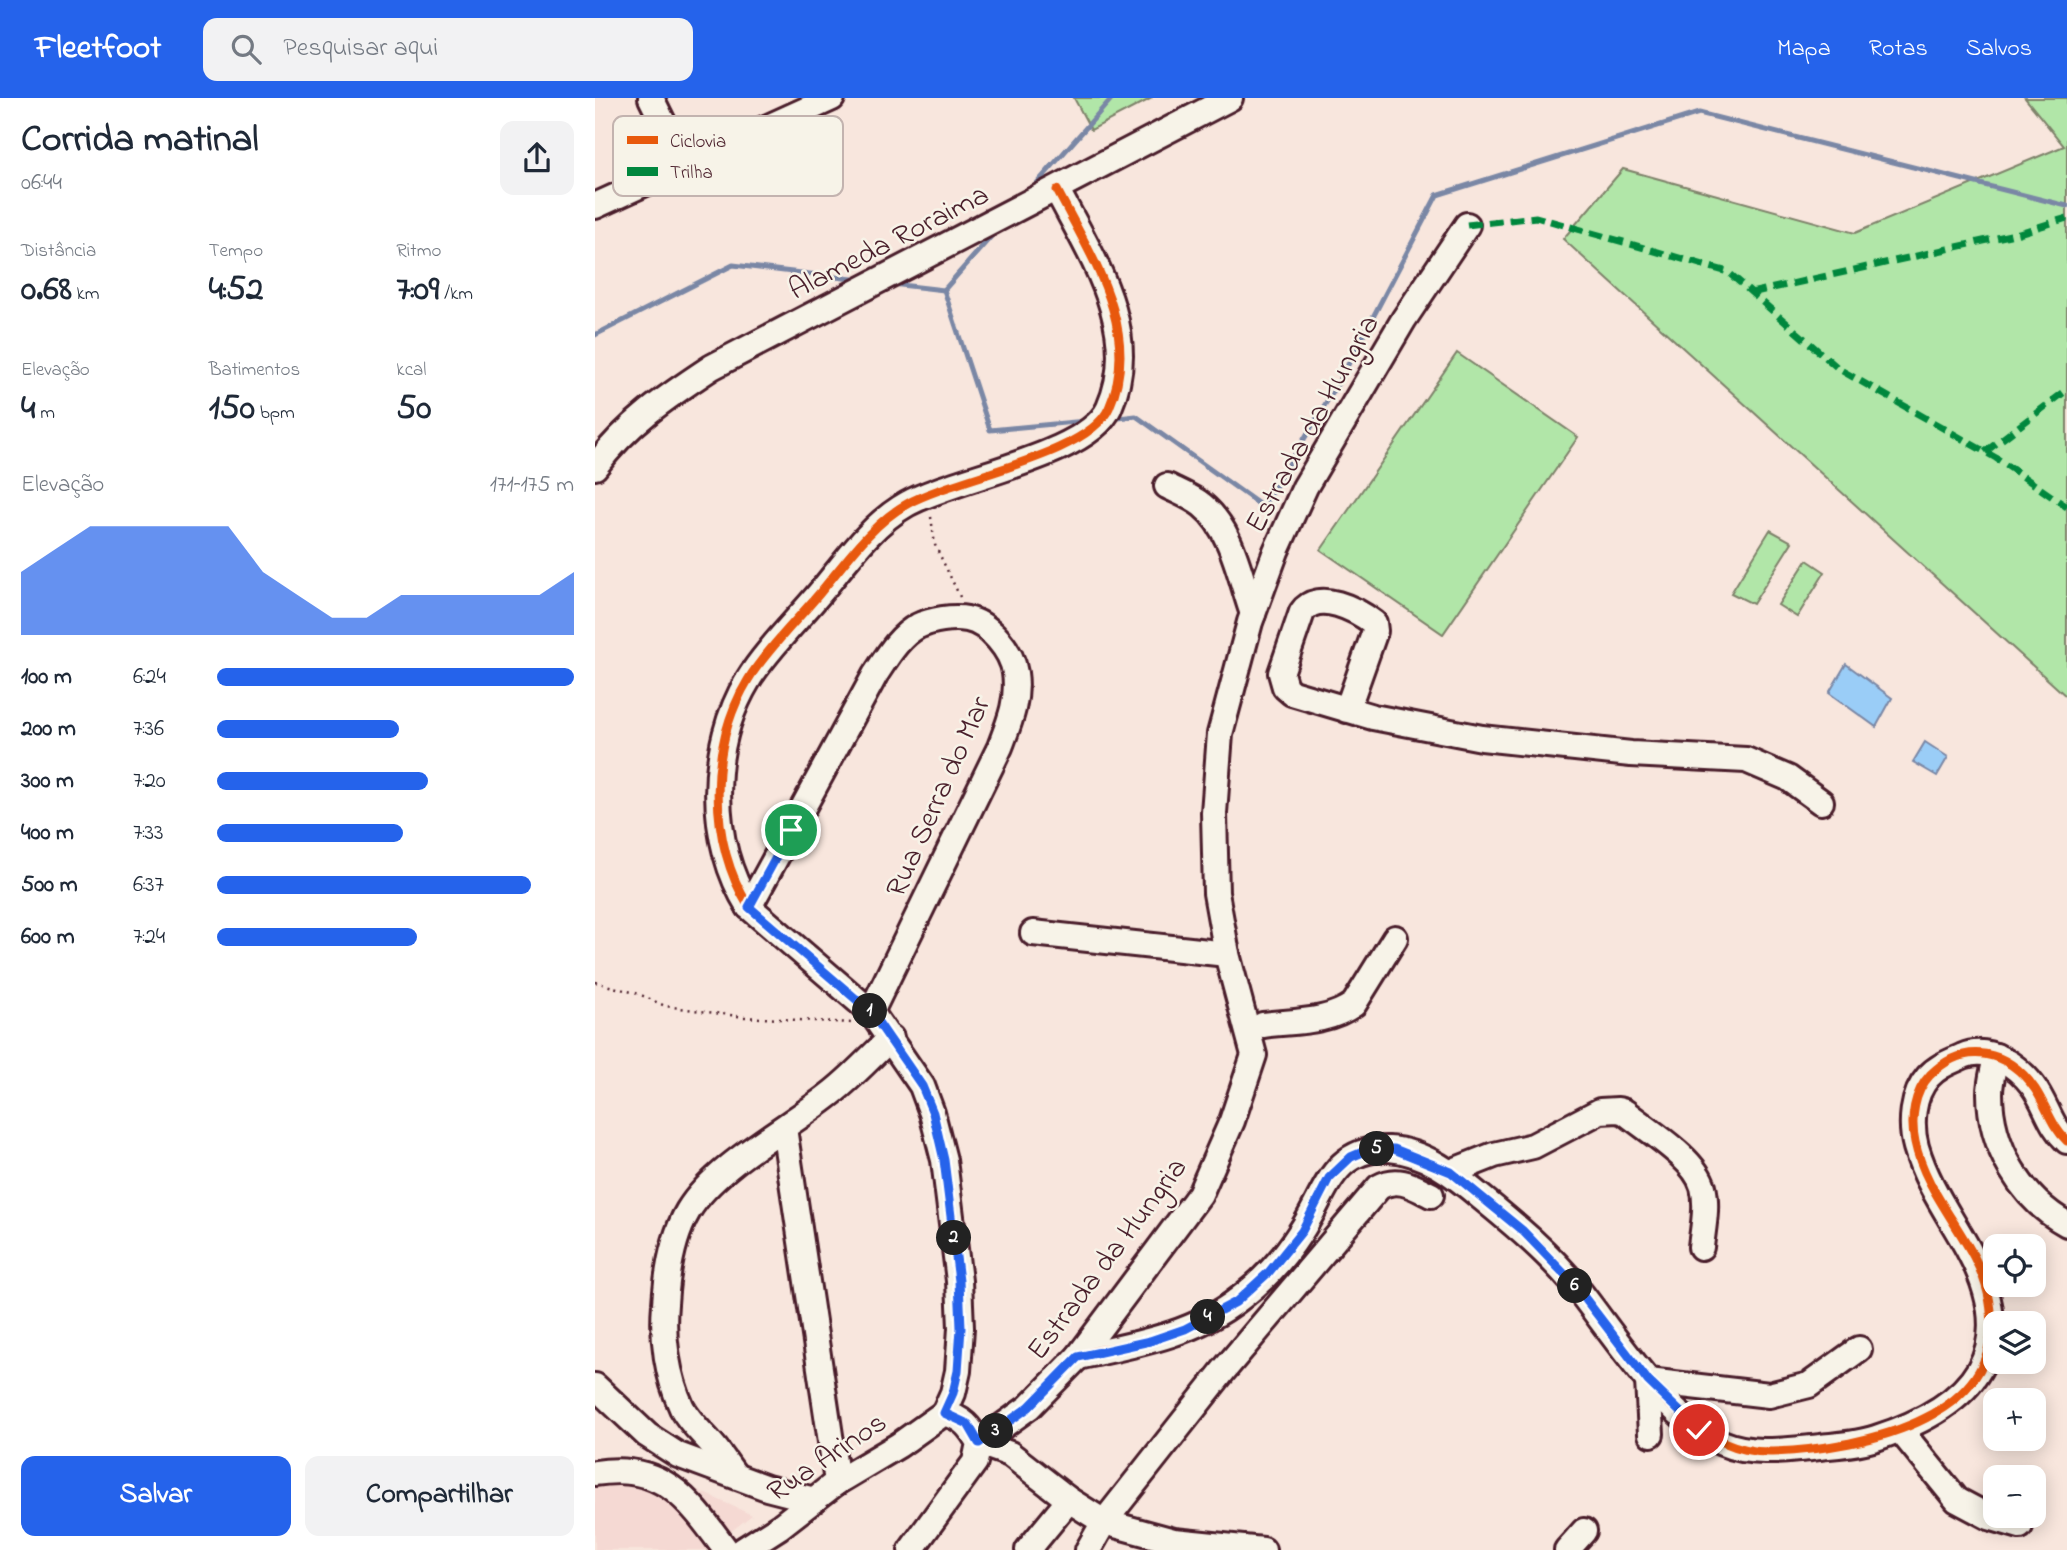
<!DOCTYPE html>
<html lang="pt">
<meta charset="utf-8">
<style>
:root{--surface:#fff;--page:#f2f2f3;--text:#1f2937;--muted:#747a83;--accent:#2563eb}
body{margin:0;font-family:"Indie Flower",sans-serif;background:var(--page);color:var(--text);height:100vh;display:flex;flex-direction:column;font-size:26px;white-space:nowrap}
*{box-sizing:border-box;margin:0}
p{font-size:23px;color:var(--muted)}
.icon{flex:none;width:38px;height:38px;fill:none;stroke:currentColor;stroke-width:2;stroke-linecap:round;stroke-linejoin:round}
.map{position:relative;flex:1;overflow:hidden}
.panel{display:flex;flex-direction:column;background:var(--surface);width:595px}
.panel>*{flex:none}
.fabs{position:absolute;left:1388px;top:1136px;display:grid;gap:14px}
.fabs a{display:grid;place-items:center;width:63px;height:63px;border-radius:14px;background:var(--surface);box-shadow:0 4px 18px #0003;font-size:35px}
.pin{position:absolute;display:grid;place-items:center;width:60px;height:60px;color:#fff;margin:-30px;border:4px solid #fff;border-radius:50%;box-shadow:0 2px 7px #0007}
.km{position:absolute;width:35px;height:35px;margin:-18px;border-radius:50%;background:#222;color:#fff;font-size:19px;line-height:35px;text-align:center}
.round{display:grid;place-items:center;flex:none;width:74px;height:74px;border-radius:14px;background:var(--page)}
.overview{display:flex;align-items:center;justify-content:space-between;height:119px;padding:0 21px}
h1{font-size:38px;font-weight:700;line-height:52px}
.figures{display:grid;grid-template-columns:repeat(3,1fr);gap:10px;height:119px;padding:7px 21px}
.figures div{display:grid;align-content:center}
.figures b{font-size:35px;font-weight:700}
.figures small{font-size:19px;font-weight:400}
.figures p{font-size:19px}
.chart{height:196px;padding:14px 21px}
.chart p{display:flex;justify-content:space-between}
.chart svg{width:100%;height:126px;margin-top:7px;fill:var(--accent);opacity:.7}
.primary-button{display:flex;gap:14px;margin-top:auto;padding:14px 21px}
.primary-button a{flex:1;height:80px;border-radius:14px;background:var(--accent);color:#fff;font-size:28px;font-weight:700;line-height:80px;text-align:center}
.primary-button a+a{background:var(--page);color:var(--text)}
ul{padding:0 21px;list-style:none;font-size:23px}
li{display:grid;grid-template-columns:112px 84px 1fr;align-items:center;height:52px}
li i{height:18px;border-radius:9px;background:var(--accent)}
header{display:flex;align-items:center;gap:42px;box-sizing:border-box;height:98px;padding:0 35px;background:var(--accent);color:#fff}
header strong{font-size:33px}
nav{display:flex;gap:38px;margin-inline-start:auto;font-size:24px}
.search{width:490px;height:63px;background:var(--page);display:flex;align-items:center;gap:18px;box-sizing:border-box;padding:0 24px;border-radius:14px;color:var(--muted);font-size:26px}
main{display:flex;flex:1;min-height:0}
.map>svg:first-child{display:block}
</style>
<header>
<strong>Fleetfoot</strong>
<div class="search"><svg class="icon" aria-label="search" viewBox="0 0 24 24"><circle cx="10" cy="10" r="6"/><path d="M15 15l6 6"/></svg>Pesquisar aqui</div>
<nav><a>Mapa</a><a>Rotas</a><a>Salvos</a></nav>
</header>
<main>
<section class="panel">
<div class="overview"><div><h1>Corrida matinal</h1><p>06:44</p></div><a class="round"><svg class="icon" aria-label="share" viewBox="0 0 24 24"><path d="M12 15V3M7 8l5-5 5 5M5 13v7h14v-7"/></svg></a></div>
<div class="figures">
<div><p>Distância</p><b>0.68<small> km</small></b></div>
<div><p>Tempo</p><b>4:52</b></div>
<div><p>Ritmo</p><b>7:09<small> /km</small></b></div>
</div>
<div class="figures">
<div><p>Elevação</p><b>4<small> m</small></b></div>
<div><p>Batimentos</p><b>150<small> bpm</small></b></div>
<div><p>kcal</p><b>50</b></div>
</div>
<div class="chart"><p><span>Elevação</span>171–175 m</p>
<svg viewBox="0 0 160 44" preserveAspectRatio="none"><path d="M0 44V22L10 14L20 6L30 6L40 6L50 6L60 6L70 22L80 30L90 38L100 38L110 30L120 30L130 30L140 30L150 30L160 22V44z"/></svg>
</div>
<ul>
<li><b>100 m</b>6:24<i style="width:100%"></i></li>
<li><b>200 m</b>7:36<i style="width:51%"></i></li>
<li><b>300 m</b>7:20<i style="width:59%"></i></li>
<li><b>400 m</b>7:33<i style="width:52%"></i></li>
<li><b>500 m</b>6:37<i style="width:88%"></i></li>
<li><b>600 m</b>7:24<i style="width:56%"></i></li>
</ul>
<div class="primary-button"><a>Salvar</a><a>Compartilhar</a></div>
</section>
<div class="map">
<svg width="1472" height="1452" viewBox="0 0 1472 1452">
<rect width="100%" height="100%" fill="#f8e6dd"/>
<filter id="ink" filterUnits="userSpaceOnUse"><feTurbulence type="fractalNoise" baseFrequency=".0143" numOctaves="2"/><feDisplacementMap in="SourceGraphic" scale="14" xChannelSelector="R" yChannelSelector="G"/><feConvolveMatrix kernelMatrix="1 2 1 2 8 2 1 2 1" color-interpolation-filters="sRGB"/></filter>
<g filter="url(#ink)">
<!-- built -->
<polygon fill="#f5d9d3" points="0,1360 37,1362 157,1417 112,1452 0,1452"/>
<!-- green -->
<g fill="#b1e6a8" stroke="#7e826a" stroke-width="2">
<polygon points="479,0 557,0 496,32"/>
<polygon points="1430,0 1472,0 1472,599 968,141 1028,71 1260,135 1469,48"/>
<polygon points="862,255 983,339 848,536 726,452"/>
<polygon points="1175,432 1197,444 1158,506 1136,495"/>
<polygon points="1212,462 1230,474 1202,519 1183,507"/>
</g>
<!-- water -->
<g fill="#9acdf7" stroke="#7a87a5" stroke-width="2">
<polygon points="1251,566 1297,600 1281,629 1234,595"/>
<polygon points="1330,644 1353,659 1342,678 1318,664"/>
</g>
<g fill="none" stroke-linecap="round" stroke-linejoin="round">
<!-- stream -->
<g stroke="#7a87a5" stroke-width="5">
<polyline points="436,92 517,0"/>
<polyline points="297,186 349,192 400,134"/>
<polyline points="349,192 395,332 491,323"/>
<polyline points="0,237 138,167 266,182"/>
<polyline points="515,321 541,318 668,409 746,280 842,97 1104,15 1472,108"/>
</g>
<!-- minor casing -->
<g stroke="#4a1f2b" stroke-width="30">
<g id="minor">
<polyline points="56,0 89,67"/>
<polyline points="0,108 237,0"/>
<path d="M0,369C31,326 73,298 117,269L635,0"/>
<path d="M572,388C584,394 597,399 607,407C638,432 645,480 658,516"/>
<path d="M752,612L780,533L779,525C762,512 723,491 707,514L686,575L690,589L697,595L778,619L887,640L1036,656L1151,662L1193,680L1226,704"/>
<path d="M154,809L280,577C292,559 304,538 323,528C336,522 358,518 372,521C394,525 417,553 420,575C424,602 414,625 405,649L276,914"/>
<polyline points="438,835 632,856"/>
<path d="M668,927C699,923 733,925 759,906L800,840"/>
<path d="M1401,958C1399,970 1395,983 1395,995C1395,1048 1426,1101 1472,1126"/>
<polyline points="189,1030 242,1384"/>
<path d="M856,1074L899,1057L938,1048L1005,1013L1023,1012L1030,1014C1053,1033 1100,1060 1108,1089C1113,1108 1108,1130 1106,1149"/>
<path d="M483,1259C538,1247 599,1237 644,1201C668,1183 689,1160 705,1135C731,1097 736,1049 794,1051C829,1053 861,1078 887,1100C920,1127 955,1156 982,1190C1019,1237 1072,1321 1127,1345C1155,1357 1187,1353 1216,1350C1238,1347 1261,1347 1281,1340C1379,1308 1428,1252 1373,1151C1355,1118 1332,1087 1321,1049C1315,1027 1317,997 1333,979C1343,968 1355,964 1368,958C1394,947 1422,967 1438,988C1452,1007 1454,1026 1472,1043"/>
<polyline points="0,1288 52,1337 83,1357 172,1390 219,1402"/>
<path d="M349,1315L358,1295L363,1273L366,1230L364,1183L349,1062L337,1015L327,988L276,914L154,809C113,744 113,648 153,582C169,555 203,521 224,496C250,465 276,426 312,406C360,379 493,358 514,310C548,234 496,158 462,92"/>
<polyline points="1305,1332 1362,1402 1394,1419 1425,1428"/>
<polyline points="1056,1336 1053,1283 1174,1297 1214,1287 1264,1251"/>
<polyline points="384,1345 434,1309 483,1259 605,1096 637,1023 659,957 632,856 621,795 619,715 625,636 655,524 681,453 710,389 809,221 872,127"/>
<polyline points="384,1345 415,1356 474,1402 509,1424 579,1443 668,1452"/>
<path d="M0,1375C69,1364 94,1402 131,1452"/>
<path d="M140,1377C131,1366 124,1353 114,1343C104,1332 94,1323 87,1310C72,1278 67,1240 70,1206C72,1174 77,1140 93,1113C120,1068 191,1031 233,998C256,981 275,959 296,940"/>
<polyline points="148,1452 184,1429 242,1384 304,1347 349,1315"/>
<path d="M316,1452L380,1364L384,1345C375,1329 368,1320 349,1315"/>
<polyline points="433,1452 474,1402"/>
<path d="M493,1452L509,1424L629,1272L784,1089C803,1078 818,1088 836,1097"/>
<polyline points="972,1452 989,1433"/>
</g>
</g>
<!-- path -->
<g stroke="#4a1f2b" stroke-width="2.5" stroke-dasharray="2 5" stroke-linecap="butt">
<polyline points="336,419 340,447 366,501"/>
<polyline points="0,884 44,896 70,908 149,919 257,925"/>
</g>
<!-- minor -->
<use href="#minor" stroke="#f7f3e8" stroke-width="24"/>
<!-- quiet -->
<g stroke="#00873e" stroke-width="7" stroke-dasharray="14 7" stroke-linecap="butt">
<polyline points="872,127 941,119 1133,174 1244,271 1401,360 1472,409"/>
<polyline points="1156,195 1424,135 1472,120"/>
<polyline points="1390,354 1472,292"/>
</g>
<!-- cycleway casing -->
<g stroke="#f7f3e8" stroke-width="13">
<g id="cycleway">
<path d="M349,1315L358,1295L363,1273L366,1230L364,1183L349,1062L337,1015L327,988L276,914L154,809C113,744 113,648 153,582C169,555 203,521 224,496C250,465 276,426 312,406C360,379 493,358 514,310C548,234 496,158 462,92"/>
<path d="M384,1345C401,1333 419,1322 434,1308C449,1295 468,1267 485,1259C505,1249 533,1249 554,1243C598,1231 637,1209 669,1179C684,1166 698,1147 708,1130C725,1101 736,1060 774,1052C837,1038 945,1144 982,1190C1031,1251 1088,1357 1178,1354C1270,1350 1422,1320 1393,1195C1381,1143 1331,1099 1320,1044C1315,1021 1319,994 1335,977C1370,942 1413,952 1440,991C1452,1009 1456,1028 1472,1043"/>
</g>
</g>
<!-- cycleway -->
<use href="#cycleway" stroke="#e8590c" stroke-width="9"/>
</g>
</g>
<g fill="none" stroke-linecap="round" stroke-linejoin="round" filter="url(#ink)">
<!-- route casing -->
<g stroke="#fff" stroke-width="14">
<polyline id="route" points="196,732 154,809 276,914 327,988 338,1015 349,1062 364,1183 366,1230 363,1273 358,1295 349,1315 373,1326 384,1345 434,1309 483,1259 555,1243 590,1231 641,1204 674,1174 707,1133 734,1080 756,1059 775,1051 799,1051 856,1074 928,1133 979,1186 1053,1283 1104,1332"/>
</g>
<!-- route -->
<use href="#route" stroke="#2563eb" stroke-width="9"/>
</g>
<g text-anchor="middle" stroke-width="5" stroke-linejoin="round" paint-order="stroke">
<!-- street labels -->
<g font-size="30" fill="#4a1f2b" stroke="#f7f3e8">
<text transform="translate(293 143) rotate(-27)" y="10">Alameda Roraima</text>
<text transform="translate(716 325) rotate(-61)" y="10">Estrada da Hungria</text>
<text transform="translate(342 698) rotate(-66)" y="10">Rua Serra do Mar</text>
<text transform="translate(511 1160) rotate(-53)" y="10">Estrada da Hungria</text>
<text transform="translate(231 1358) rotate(-34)" y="10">Rua Arinos</text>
</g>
</g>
<!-- legend -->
<rect x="18" y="18" width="230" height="80" rx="10" fill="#f7f3e8" stroke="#c3b3af" stroke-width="2"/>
<rect x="32" y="38" width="31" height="8" fill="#e8590c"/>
<rect x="32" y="69" width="31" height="9" fill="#00873e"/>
<g font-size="19" fill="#4a1f2b">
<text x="75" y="49">Ciclovia</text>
<text x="75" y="80">Trilha</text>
</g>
</svg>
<div class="fabs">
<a><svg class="icon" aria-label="locate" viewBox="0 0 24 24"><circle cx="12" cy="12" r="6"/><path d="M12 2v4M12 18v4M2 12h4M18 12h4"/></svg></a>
<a><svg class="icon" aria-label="layers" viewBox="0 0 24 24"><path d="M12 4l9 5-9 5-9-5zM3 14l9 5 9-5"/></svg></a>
<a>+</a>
<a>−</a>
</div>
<div class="pin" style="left:196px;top:732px;background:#1e9e55"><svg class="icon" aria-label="arrive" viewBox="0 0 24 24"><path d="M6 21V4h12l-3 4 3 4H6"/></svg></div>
<div class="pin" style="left:1104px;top:1332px;background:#d93025"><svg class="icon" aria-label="check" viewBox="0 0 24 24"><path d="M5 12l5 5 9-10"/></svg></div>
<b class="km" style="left:275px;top:913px">1</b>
<b class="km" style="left:359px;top:1140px">2</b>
<b class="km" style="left:401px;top:1333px">3</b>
<b class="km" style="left:613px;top:1219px">4</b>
<b class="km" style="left:782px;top:1051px">5</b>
<b class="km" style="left:980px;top:1188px">6</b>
</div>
</main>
